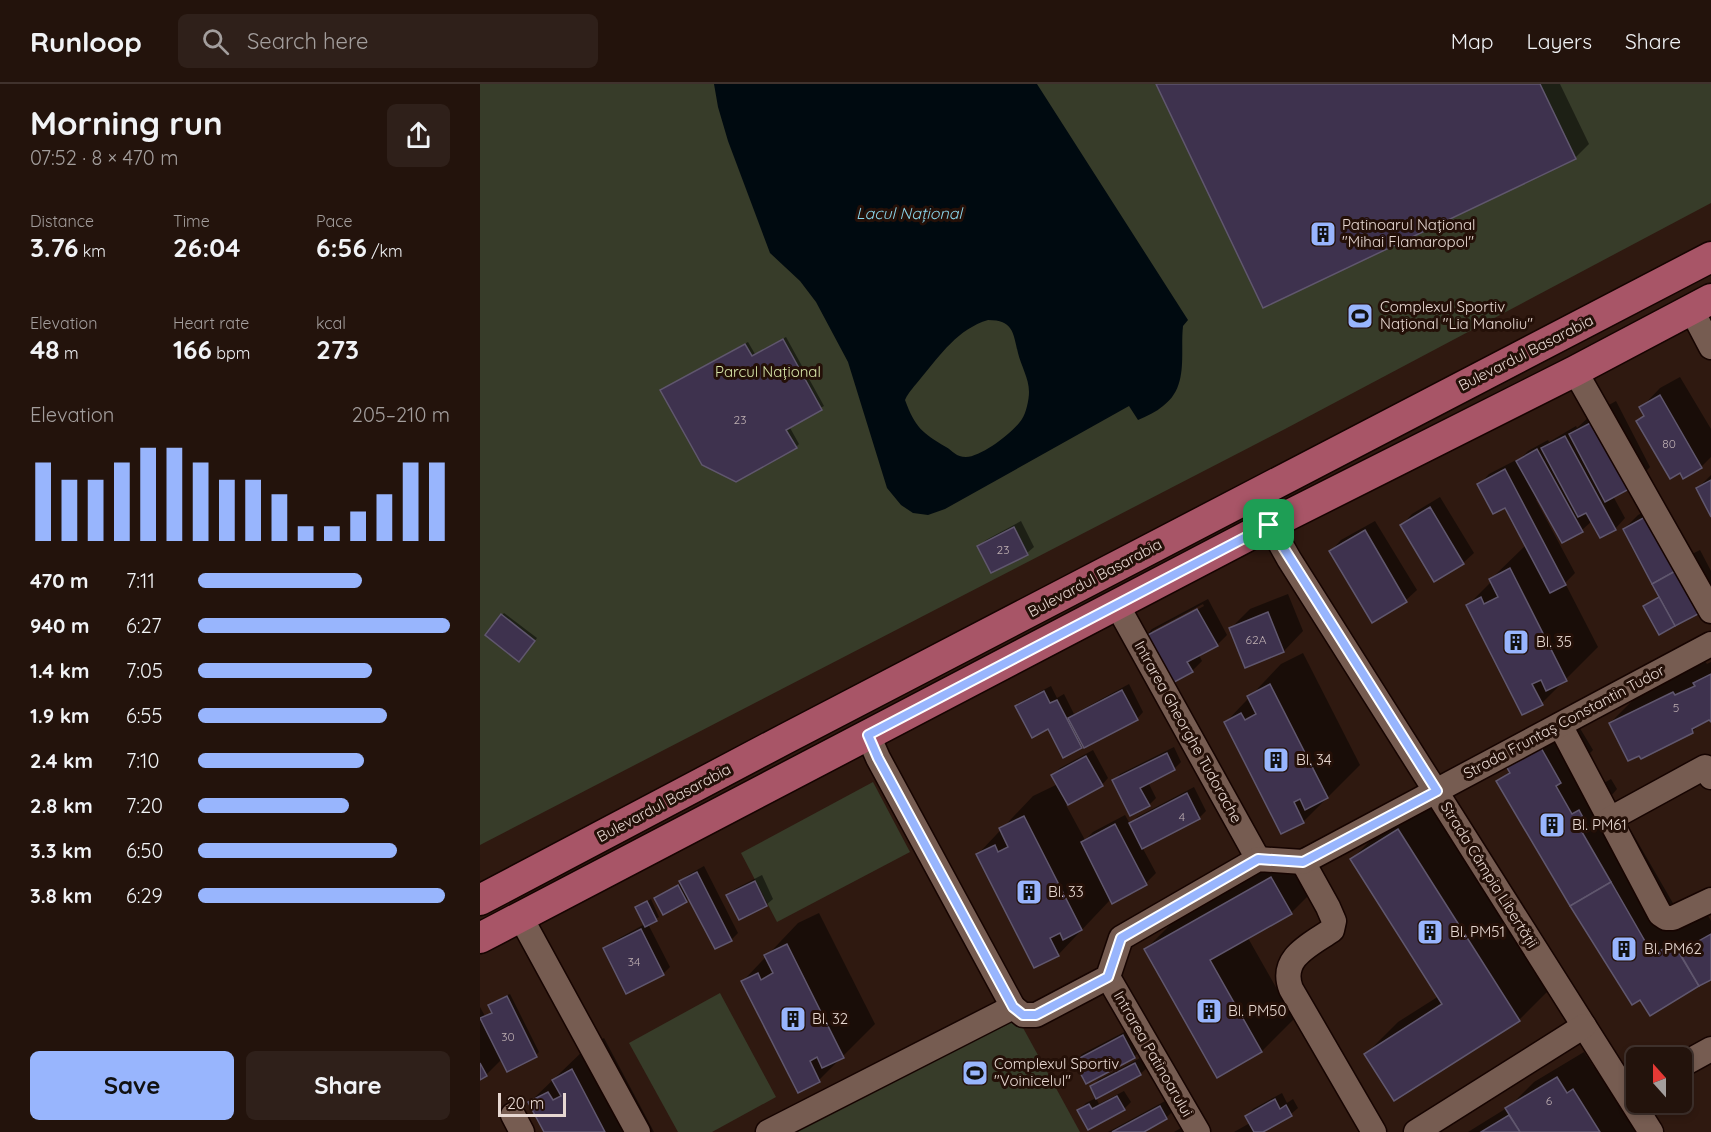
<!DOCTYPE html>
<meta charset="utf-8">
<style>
:root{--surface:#23130c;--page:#2f201a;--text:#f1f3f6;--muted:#a39e9d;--line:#40322d;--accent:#98b5fd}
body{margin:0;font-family:Quicksand,sans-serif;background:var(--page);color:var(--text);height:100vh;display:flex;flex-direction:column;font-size:22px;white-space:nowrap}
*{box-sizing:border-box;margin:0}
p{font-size:20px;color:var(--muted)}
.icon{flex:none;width:33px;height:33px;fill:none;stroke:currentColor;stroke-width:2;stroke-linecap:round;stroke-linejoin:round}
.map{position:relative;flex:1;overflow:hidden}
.sheet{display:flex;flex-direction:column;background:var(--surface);width:480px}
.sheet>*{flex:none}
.needle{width:39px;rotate:339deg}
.buttons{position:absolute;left:1146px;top:963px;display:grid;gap:12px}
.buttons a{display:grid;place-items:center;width:66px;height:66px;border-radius:9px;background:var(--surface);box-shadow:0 3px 9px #0003,0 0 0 2px var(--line);font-size:30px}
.scale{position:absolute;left:18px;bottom:15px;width:68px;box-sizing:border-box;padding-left:6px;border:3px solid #e7d8d2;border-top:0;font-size:16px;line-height:21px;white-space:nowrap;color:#e7d8d2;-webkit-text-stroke:4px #241008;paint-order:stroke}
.pin{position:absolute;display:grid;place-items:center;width:51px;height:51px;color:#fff;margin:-26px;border-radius:12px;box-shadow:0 3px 9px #0006}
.round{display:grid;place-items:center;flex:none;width:63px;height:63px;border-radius:9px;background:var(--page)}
.head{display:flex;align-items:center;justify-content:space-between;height:102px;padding:0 30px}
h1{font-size:33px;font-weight:700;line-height:45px}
.figures{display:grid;grid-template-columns:repeat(3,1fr);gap:9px;height:102px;padding:6px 30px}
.figures div{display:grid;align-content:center}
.figures b{font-size:26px;font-weight:700}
.figures small{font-size:16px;font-weight:400}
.figures p{font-size:16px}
.chart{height:168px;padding:12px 30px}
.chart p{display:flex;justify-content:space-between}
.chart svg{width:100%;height:108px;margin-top:6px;stroke:var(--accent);stroke-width:6}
.primary-button{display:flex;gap:12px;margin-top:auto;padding:12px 30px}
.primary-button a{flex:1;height:69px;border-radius:9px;background:var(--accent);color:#111;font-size:24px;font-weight:700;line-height:69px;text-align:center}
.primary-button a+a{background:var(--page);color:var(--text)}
ul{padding:0 30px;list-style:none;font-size:20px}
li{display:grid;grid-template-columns:96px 72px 1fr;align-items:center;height:45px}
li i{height:15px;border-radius:8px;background:var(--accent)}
header{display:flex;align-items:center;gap:36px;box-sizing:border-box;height:84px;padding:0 30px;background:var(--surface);border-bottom:2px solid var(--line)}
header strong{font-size:28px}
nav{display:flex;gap:33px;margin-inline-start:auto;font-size:21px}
.search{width:420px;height:54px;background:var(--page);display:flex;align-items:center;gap:15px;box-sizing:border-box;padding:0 21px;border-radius:9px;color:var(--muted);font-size:22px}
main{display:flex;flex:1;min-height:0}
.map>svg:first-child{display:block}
</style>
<header>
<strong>Runloop</strong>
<div class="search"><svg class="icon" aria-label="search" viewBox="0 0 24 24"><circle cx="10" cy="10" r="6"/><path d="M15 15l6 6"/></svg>Search here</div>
<nav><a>Map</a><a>Layers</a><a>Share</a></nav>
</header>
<main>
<section class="sheet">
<div class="head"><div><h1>Morning run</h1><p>07:52 · 8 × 470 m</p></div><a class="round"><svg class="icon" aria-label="share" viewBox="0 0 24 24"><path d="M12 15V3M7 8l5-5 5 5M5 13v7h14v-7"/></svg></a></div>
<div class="figures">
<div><p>Distance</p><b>3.76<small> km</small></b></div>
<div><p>Time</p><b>26:04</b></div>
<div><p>Pace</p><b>6:56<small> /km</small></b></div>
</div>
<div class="figures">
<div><p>Elevation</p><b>48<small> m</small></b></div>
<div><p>Heart rate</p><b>166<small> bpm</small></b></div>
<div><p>kcal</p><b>273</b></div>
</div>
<div class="chart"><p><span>Elevation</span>205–210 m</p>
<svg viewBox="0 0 160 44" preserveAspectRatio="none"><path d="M5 44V12M15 44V19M25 44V19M35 44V12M45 44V6M55 44V6M65 44V12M75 44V19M85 44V19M95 44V25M105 44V38M115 44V38M125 44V32M135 44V25M145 44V12M155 44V12"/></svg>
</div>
<ul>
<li><b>470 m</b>7:11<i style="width:65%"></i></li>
<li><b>940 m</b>6:27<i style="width:100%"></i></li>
<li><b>1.4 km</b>7:05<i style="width:69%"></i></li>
<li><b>1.9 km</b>6:55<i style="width:75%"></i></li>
<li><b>2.4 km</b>7:10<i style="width:66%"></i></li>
<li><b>2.8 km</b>7:20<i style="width:60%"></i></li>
<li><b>3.3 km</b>6:50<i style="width:79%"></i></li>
<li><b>3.8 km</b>6:29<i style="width:98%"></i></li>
</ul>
<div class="primary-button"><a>Save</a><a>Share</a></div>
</section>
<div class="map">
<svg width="1231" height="1048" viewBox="0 0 1231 1048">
<rect width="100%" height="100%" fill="#2f1910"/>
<!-- green -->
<g fill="#373c29">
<polygon points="0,0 1231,0 1231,119 805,345 0,761"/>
<polygon points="393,698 430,768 297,838 261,769"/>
<polygon points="240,909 296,1013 232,1048 198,1048 149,959"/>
<polygon points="536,931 600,1048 308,1048"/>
</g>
<!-- water -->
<path fill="#000a10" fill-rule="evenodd" d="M234,0H557L708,236L703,242C700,270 709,303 683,322C676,328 667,332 658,336L649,322L465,425L448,431L433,429L421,421L407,404L368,278L336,218L320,197L290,169L248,57L238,23ZM508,236C533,236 533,248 538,269C541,282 549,294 549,308C549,316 546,329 542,335C534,348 501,373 486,373C476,373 473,367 466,363C442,349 435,343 425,316C429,307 435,302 441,294C461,270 478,245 508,236Z"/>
<!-- shadow -->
<g fill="#0007" fill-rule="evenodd">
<polygon points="677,0 1080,0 1109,60 1095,74"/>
<polygon points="306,253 344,322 309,342 319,360 316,363 185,304 268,258 275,270"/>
<polygon points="1200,293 1231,345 1231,373 1222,382 1203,393 1158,337 1165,330 1161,324 1180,304"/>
<polygon points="1136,317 1170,383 1151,403 1133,412 1145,434 1135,445 1112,437 1102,446 1083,457 1059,414 1056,416 1095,489 1085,499 1118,563 1062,619 988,521 1012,497 1011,495 1046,461 1025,422 999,401 1009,390 1036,376 1037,378 1048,367 1068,356 1069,358 1096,342 1097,344 1111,331"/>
<polygon points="1231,391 1231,429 1218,404"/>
<polygon points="960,413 994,469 983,479 955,496 922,441 932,430"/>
<polygon points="1179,421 1190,442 1196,439 1212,470 1220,466 1231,487 1231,517 1222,526 1180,549 1165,522 1180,511 1144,445 1158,431"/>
<polygon points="541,437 554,463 547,469 512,487 499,462 506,456"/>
<polygon points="895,437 937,506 926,516 892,537 851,467 861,456"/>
<polygon points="808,510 823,547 804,567 765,582 750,545 770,525"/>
<path d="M728,515L747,551L737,561L719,571L722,577L712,587L662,556L672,545ZM723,520L724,522L672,551V547Z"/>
<polygon points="24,529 57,554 42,573 22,531"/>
<polygon points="823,569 880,681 823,738 746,638 801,580"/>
<polygon points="1225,577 1227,580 1231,578 1231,636 1230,634 1222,638 1213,647 1130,639 1162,607"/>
<polygon points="649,600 663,628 657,635 584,672 569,643 537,623 544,616 571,602 577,614 584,610 594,630"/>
<polygon points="1092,631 1113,666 1108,671 1124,699 1131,695 1137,705 1131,712 1205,840 1226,828 1231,837 1231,894 1170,930 1018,698"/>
<polygon points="694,663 701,678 694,685 668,698 676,714 669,721 634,696 640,690"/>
<polygon points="613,666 628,694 622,701 586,721 605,756 613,748 645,731 650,740 657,733 714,703 726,727 719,734 662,763 676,789 666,799 631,815 578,871 498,770 553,712 578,700 573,691 580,684"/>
<polygon points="950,714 1071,904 1039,936 886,970 918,938 959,912 872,775 904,743"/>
<polygon points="824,762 843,797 811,829 768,854 814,935 782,967 738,992 666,865 698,833"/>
<polygon points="224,782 258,849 252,855 236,863 209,813 206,817 179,811 202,799 201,797 208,791"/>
<polygon points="282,791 293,815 286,821 248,811 255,805"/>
<polygon points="171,815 179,833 168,840 190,883 183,890 125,864 132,858 165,840 157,824"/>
<polygon points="339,829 395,940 339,996 263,897 318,839"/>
<polygon points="30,910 59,968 56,971 22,975 6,991 0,994 0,923 5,932 13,928 10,921 13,918"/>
<polygon points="650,945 661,966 654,973 596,977 602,970"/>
<polygon points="124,954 174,1048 65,1048 50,1018 106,964"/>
<polygon points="1104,968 1114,983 1121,979 1164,1048 988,1048 1030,1022 1054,998"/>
<polygon points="662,973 667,984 660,990 612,1002 618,996"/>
<polygon points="644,1007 651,1018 644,1025 599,1026 606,1019 616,1014 619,1020"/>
<polygon points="802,1009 807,1019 813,1015 818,1024 811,1030 781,1048 754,1048 770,1039 767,1032 773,1025"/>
<polygon points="687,1016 693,1027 686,1034 661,1048 628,1048"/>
<polygon points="701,1044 703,1048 694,1048"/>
</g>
<!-- building -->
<g fill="#3e324e" stroke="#60576e" stroke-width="1.5">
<polygon points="676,0 1060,0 1096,75 783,224"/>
<polygon points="303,255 342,326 306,346 317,364 256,398 222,381 180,306 265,260 272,272"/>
<polygon points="1180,311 1222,384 1203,395 1200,389 1190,395 1156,337 1164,332 1159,323"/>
<polygon points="1116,336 1151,404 1125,418 1089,350"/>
<polygon points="1085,352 1136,446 1120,454 1106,429 1098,433 1061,364"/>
<polygon points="1057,365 1103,448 1082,459 1036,377"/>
<polygon points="1025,385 1086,501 1070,509 1025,424 1013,430 997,400"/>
<polygon points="1231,396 1231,433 1216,404"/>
<polygon points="950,423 984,480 954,498 920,441"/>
<polygon points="1165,433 1176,455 1182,452 1199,485 1172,500 1143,445"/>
<polygon points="534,443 548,471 511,489 497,462"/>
<polygon points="885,446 927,518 892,539 849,467"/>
<polygon points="1030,484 1087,597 1066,607 1061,596 1052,600 1063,621 1042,631 986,521 1001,513 1004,520 1018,513 1009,495"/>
<polygon points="1199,485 1222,528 1195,542 1172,500"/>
<polygon points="1179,513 1195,542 1179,551 1163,522"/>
<polygon points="717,525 738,562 707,578 713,588 685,603 660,555"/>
<polygon points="788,528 804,568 765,584 749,544"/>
<polygon points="21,530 55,557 39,578 5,551"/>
<polygon points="1231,590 1231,638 1229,636 1212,645 1213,649 1161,675 1159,672 1148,677 1129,639 1193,608 1195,611 1215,602 1213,599"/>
<polygon points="790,600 848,714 825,726 820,715 814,718 824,739 801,750 744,638 761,629 765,636 776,630 767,612"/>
<polygon points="642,606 658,636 604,664 588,634"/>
<polygon points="564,607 570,619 577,616 602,664 583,674 568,645 552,654 535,622"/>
<polygon points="1060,662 1081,699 1076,702 1092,730 1099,726 1106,739 1099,743 1131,798 1090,822 1016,697 1030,689 1026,682"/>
<polygon points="687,669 695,686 660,704 670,722 650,732 632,696"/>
<polygon points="606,672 623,702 588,721 571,691"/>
<polygon points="707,709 720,735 662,765 649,739"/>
<polygon points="544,732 602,846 583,856 580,849 570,854 579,872 554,884 496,770 515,761 518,768 528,763 519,744"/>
<polygon points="635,740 667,801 632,820 601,758"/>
<polygon points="918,745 1040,937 914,1017 884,970 962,920 870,775"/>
<polygon points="217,788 252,857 235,865 199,797"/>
<polygon points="791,793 812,830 730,876 782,968 737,994 664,865"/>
<polygon points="275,797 287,822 259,836 246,811"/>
<polygon points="1131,798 1173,871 1193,859 1219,902 1170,932 1160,916 1152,921 1090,822"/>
<polygon points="198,801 207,818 183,831 174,814"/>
<polygon points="167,817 177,837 165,843 155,823"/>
<polygon points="161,845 184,891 146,910 123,864"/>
<polygon points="1231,850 1231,896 1219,902 1199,868"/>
<polygon points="307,860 364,974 342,984 337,973 330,977 340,998 318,1009 261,897 278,889 281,896 293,889 284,871"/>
<polygon points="27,912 57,973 27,988 0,934 12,929 8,921"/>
<polygon points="643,951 655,974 606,1000 594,977"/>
<polygon points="0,979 7,992 0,996"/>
<polygon points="655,979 661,991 616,1015 610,1002"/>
<polygon points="92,985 102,1004 125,1048 64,1048 48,1018 68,1008 73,1016 81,1012 72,996"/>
<polygon points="1077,993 1087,1009 1093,1005 1120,1048 1040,1048 1025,1024"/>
<polygon points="637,1012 645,1026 608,1046 597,1026 609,1020 612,1025"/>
<polygon points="795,1015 800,1025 806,1021 812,1032 783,1048 774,1048 765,1032"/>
<polygon points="680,1022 687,1035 664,1048 632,1048"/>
<polygon points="1029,1031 1040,1048 1001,1048"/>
</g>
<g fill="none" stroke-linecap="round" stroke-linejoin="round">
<!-- minor casing -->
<g stroke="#160401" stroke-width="27">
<g id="minor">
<polyline points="1211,225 1231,263"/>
<polyline points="1095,287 1231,527"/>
<polyline points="773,411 809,475 1171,1048"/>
<polyline points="637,521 778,775"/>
<polyline points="1080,641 1180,830 1186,834 1193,834 1231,816"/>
<polyline points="388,651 398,674 533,923"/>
<polyline points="1130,735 1225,683 1231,693"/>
<path d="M823,778L848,823L854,837L852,846C830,861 799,874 811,905L894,1048"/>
<polyline points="40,832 158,1048"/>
<polyline points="628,893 718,1048"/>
<polyline points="1202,981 1231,965"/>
<polyline points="33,1031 42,1048"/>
<polyline points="288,1048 533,923 543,931 556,931 628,893 641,854 778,775 823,778 1231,560"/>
<polyline points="936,1048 1104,942"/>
</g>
</g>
<!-- major casing -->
<g stroke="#160401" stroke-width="33">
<g id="major">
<polyline points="0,816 305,655 1231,173"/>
<polyline points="0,854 789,441 1095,287 1231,215"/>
</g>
</g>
<!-- minor -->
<use href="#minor" stroke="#765c51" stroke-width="24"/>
<!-- major -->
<use href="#major" stroke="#a85567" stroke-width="30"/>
</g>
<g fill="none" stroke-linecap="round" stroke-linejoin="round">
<!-- route casing -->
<g stroke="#fff" stroke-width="12">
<polygon id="route" points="789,441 957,707 823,778 778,775 641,854 628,893 556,931 543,931 533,923 398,674 388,651"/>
</g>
<!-- route -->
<use href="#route" stroke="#98b5fd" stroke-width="8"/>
</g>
<!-- icons -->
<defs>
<g id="building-square" transform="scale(1.35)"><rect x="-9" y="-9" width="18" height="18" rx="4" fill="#98b5fd" stroke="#241008"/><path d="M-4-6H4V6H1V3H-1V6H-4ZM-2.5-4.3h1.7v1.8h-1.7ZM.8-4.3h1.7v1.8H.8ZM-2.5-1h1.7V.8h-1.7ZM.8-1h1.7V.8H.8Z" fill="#111"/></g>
<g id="stadium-square" transform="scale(1.35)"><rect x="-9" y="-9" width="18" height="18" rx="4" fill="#98b5fd" stroke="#241008"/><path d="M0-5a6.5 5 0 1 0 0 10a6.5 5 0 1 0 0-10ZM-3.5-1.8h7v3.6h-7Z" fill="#111"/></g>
</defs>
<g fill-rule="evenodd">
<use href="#building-square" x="843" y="150"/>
<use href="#stadium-square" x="880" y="232"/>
<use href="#building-square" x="1036" y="558"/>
<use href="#building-square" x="796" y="676"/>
<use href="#building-square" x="1072" y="741"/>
<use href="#building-square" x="549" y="808"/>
<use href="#building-square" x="950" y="848"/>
<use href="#building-square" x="1144" y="865"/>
<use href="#building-square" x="729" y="927"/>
<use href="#building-square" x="313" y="935"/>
<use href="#stadium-square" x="495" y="989"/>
</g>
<g text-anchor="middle" stroke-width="6" stroke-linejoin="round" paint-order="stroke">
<!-- number labels -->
<g font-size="12" fill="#bdaeb1">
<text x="260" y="340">23</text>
<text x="1189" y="364">80</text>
<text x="523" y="470">23</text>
<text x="776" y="560">62A</text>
<text x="1196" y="628">5</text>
<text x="702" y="737">4</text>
<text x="154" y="882">34</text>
<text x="28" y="957">30</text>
<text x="1069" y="1021">6</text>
</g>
<!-- poi labels -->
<g font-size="15" fill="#e7d8d2" stroke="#241008" text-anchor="start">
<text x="862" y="146">Patinoarul Național<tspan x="862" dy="17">"Mihai Flamaropol"</tspan></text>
<text x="900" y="228">Complexul Sportiv<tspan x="900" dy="17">Național "Lia Manoliu"</tspan></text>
<text x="1056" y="563">Bl. 35</text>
<text x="816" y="681">Bl. 34</text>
<text x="1092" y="746">Bl. PM61</text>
<text x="568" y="813">Bl. 33</text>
<text x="970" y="853">Bl. PM51</text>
<text x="1164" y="870">Bl. PM62</text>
<text x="748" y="932">Bl. PM50</text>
<text x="332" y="940">Bl. 32</text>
<text x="514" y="985">Complexul Sportiv<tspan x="514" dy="17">"Voinicelul"</tspan></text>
</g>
<!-- street labels -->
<g font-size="15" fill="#e7d8d2" stroke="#241008">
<text transform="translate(1046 269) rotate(-27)" y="5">Bulevardul Basarabia</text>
<text transform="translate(615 494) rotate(-28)" y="5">Bulevardul Basarabia</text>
<text transform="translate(1084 638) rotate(-28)" y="5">Strada Fruntaș Constantin Tudor</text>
<text transform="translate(708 648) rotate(61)" y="5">Intrarea Gheorghe Tudorache</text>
<text transform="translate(184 719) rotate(-28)" y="5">Bulevardul Basarabia</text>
<text transform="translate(1009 791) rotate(58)" y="5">Strada Câmpia Libertății</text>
<text transform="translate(673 970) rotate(60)" y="5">Intrarea Patinoarului</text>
</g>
<!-- park labels -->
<g font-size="15" fill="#d8e6a9" stroke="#241008">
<text x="288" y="293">Parcul Național</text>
</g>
<!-- water labels -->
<g font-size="16" font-style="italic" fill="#8ad5eb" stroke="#241008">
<text x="429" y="135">Lacul Național</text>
</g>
</g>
</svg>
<div class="buttons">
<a><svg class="needle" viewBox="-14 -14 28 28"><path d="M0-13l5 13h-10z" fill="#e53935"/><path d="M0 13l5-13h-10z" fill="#a39e9d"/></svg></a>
</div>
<div class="scale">20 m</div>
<div class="pin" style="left:789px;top:441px;background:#1e9e55"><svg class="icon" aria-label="arrive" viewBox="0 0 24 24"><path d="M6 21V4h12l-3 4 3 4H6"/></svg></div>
</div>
</main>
